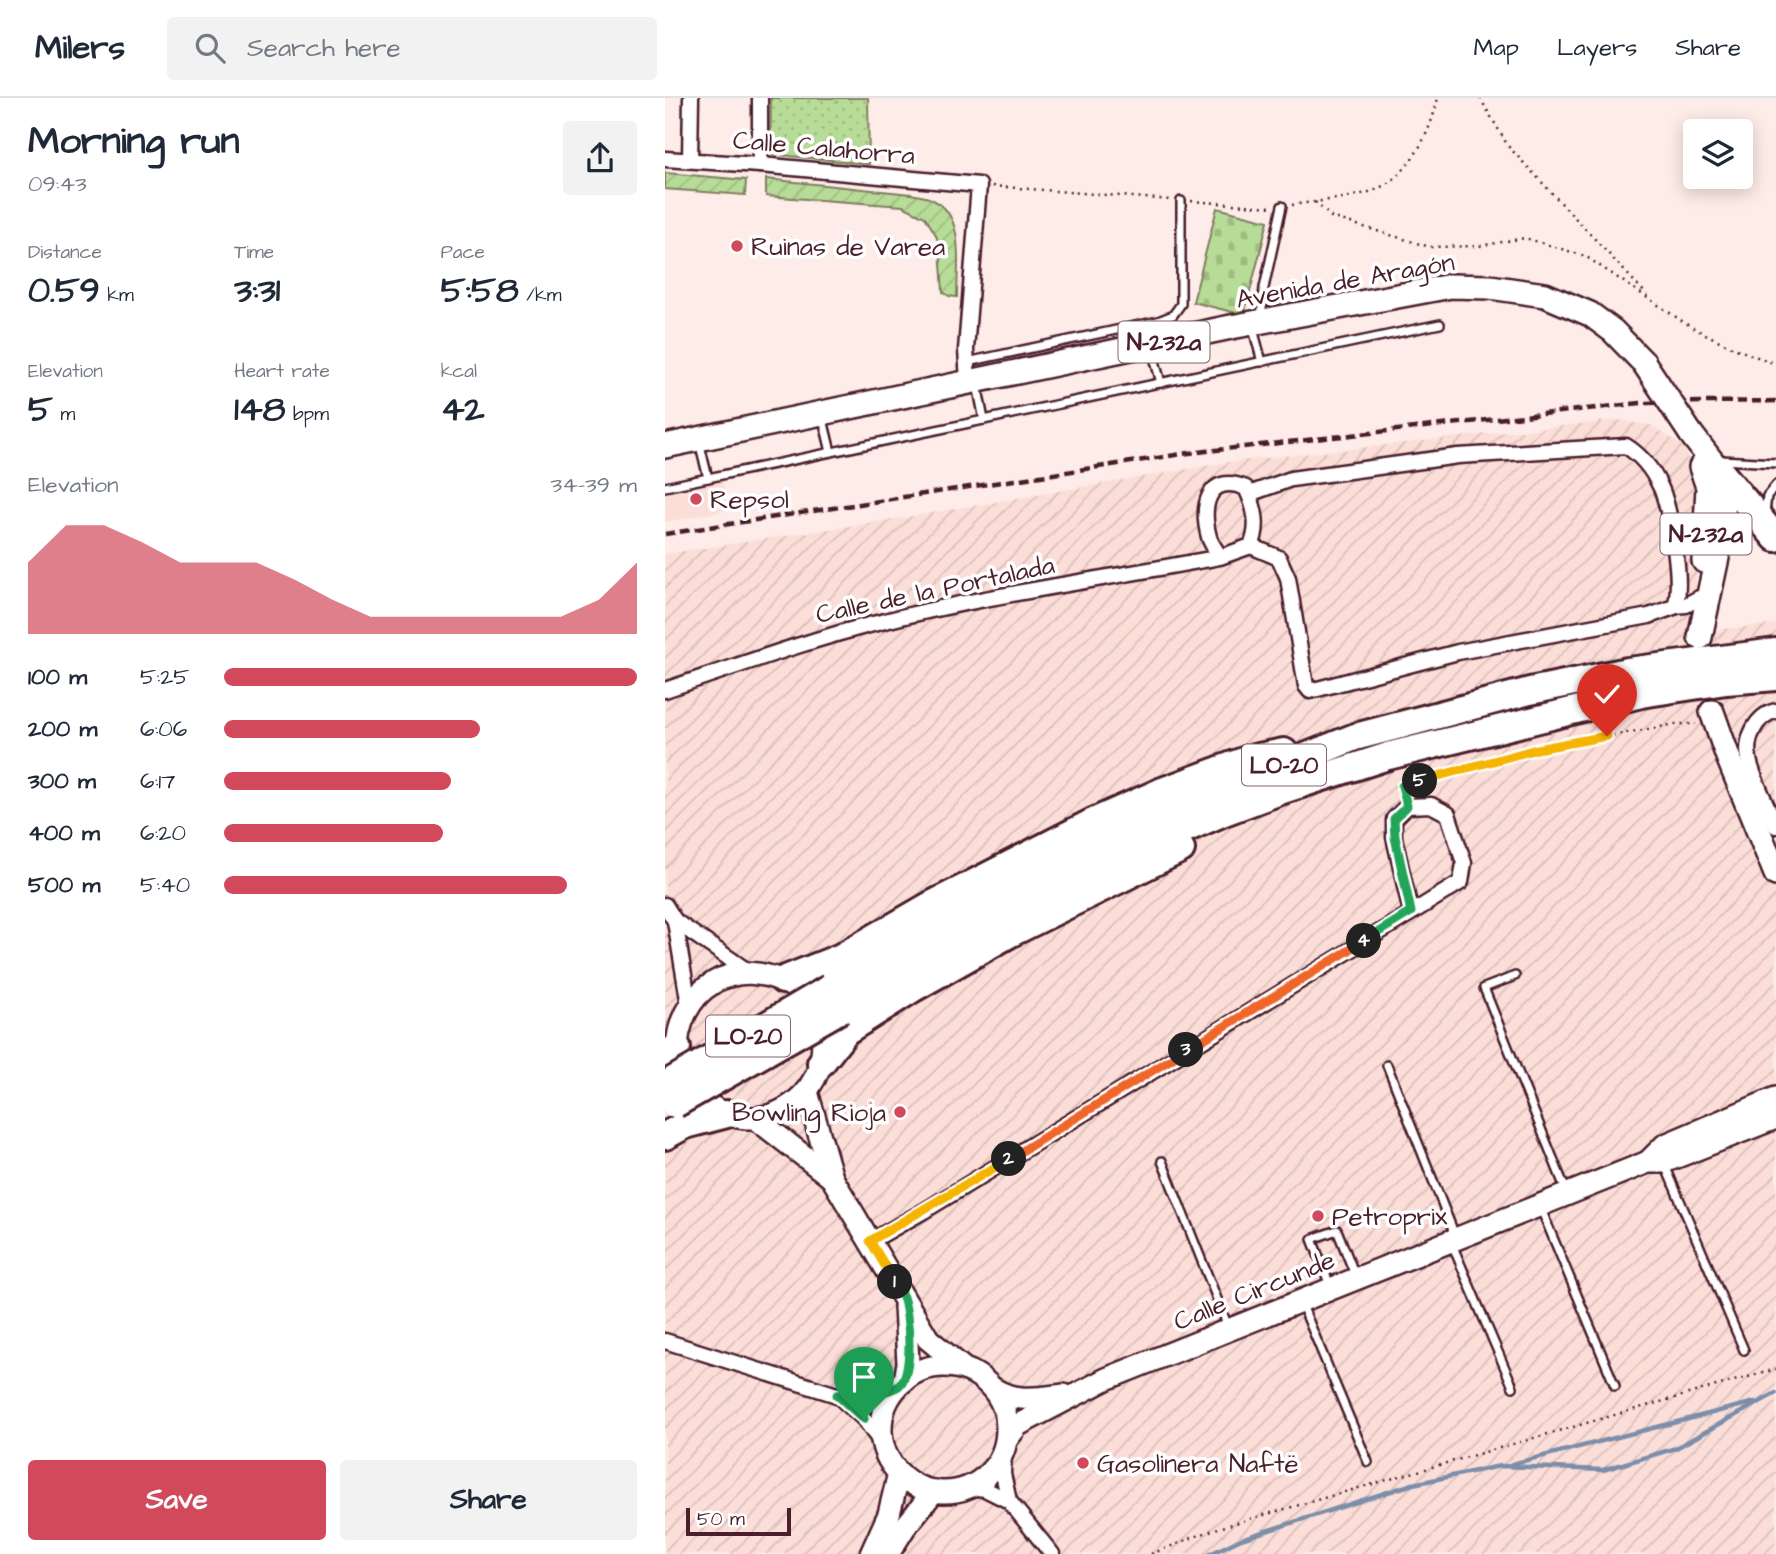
<!DOCTYPE html>
<meta charset="utf-8">
<style>
:root{--surface:#fff;--page:#f2f2f3;--text:#1f2937;--muted:#747a83;--line:#e0e1e3;--accent:#d1495b}
body{margin:0;font-family:"Architects Daughter",sans-serif;background:var(--page);color:var(--text);height:100vh;display:flex;flex-direction:column;font-size:26px;white-space:nowrap}
*{box-sizing:border-box;margin:0}
p{font-size:23px;color:var(--muted)}
.icon{flex:none;width:38px;height:38px;fill:none;stroke:currentColor;stroke-width:2;stroke-linecap:round;stroke-linejoin:round}
.map{position:relative;flex:1;overflow:hidden}
.drawer{display:flex;flex-direction:column;background:var(--surface);width:665px}
.drawer>*{flex:none}
.controls{position:absolute;left:1018px;top:21px;display:grid;gap:14px}
.controls a{display:grid;place-items:center;width:70px;height:70px;border-radius:7px;background:var(--surface);box-shadow:0 4px 18px #0003;font-size:35px}
.scale{position:absolute;left:21px;bottom:18px;width:105px;box-sizing:border-box;padding-left:7px;border:4px solid #4a1f2b;border-top:0;font-size:19px;line-height:24px;white-space:nowrap;color:#4a1f2b;-webkit-text-stroke:5px #fff;paint-order:stroke}
.pin{position:absolute;display:grid;place-items:center;width:60px;height:60px;color:#fff;margin:-72px -30px;border-radius:50% 50% 50% 0;rotate:-45deg;box-shadow:0 0 7px #0007}
.pin .icon{rotate:45deg}
.km{position:absolute;width:35px;height:35px;margin:-18px;border-radius:50%;background:#222;color:#fff;font-size:19px;line-height:35px;text-align:center}
.round{display:grid;place-items:center;flex:none;width:74px;height:74px;border-radius:7px;background:var(--page)}
.overview{display:flex;align-items:center;justify-content:space-between;height:119px;padding:0 28px}
h1{font-size:38px;font-weight:800;line-height:52px}
.metrics{display:grid;grid-template-columns:repeat(3,1fr);gap:10px;height:119px;padding:7px 28px}
.metrics div{display:grid;align-content:center}
.metrics b{font-size:35px;font-weight:800}
.metrics small{font-size:19px;font-weight:400}
.metrics p{font-size:19px}
.chart{height:196px;padding:14px 28px}
.chart p{display:flex;justify-content:space-between}
.chart svg{width:100%;height:126px;margin-top:7px;fill:var(--accent);opacity:.7}
.button{display:flex;gap:14px;margin-top:auto;padding:14px 28px}
.button a{flex:1;height:80px;border-radius:7px;background:var(--accent);color:#fff;font-size:28px;font-weight:800;line-height:80px;text-align:center}
.button a+a{background:var(--page);color:var(--text)}
ul{padding:0 28px;list-style:none;font-size:23px}
li{display:grid;grid-template-columns:112px 84px 1fr;align-items:center;height:52px}
li i{height:18px;border-radius:9px;background:var(--accent)}
header{display:flex;align-items:center;gap:42px;box-sizing:border-box;height:98px;padding:0 35px;background:var(--surface);border-bottom:2px solid var(--line)}
header strong{font-size:33px}
nav{display:flex;gap:38px;margin-inline-start:auto;font-size:24px}
.search{width:490px;height:63px;background:var(--page);display:flex;align-items:center;gap:18px;box-sizing:border-box;padding:0 24px;border-radius:7px;color:var(--muted);font-size:26px}
main{display:flex;flex:1;min-height:0}
.map>svg:first-child{display:block}
</style>
<header>
<strong>Milers</strong>
<div class="search"><svg class="icon" aria-label="search" viewBox="0 0 24 24"><circle cx="10" cy="10" r="6"/><path d="M15 15l6 6"/></svg>Search here</div>
<nav><a>Map</a><a>Layers</a><a>Share</a></nav>
</header>
<main>
<section class="drawer">
<div class="overview"><div><h1>Morning run</h1><p>09:43</p></div><a class="round"><svg class="icon" aria-label="share" viewBox="0 0 24 24"><path d="M12 15V3M7 8l5-5 5 5M5 13v7h14v-7"/></svg></a></div>
<div class="metrics">
<div><p>Distance</p><b>0.59<small> km</small></b></div>
<div><p>Time</p><b>3:31</b></div>
<div><p>Pace</p><b>5:58<small> /km</small></b></div>
</div>
<div class="metrics">
<div><p>Elevation</p><b>5<small> m</small></b></div>
<div><p>Heart rate</p><b>148<small> bpm</small></b></div>
<div><p>kcal</p><b>42</b></div>
</div>
<div class="chart"><p><span>Elevation</span>34–39 m</p>
<svg viewBox="0 0 160 44" preserveAspectRatio="none"><path d="M0 44V19L10 6L20 6L30 12L40 19L50 19L60 19L70 25L80 32L90 38L100 38L110 38L120 38L130 38L140 38L150 32L160 19V44z"/></svg>
</div>
<ul>
<li><b>100 m</b>5:25<i style="width:100%"></i></li>
<li><b>200 m</b>6:06<i style="width:62%"></i></li>
<li><b>300 m</b>6:17<i style="width:55%"></i></li>
<li><b>400 m</b>6:20<i style="width:53%"></i></li>
<li><b>500 m</b>5:40<i style="width:83%"></i></li>
</ul>
<div class="button"><a>Save</a><a>Share</a></div>
</section>
<div class="map">
<svg width="1111" height="1456" viewBox="0 0 1111 1456">
<defs>
<pattern id="industrial-furrows" width="10" height="10" patternUnits="userSpaceOnUse" patternTransform="scale(1.75)"><rect width="10" height="10" fill="#fcded8"/><path d="M-1 1l2-2M0 10L10 0M9 11l2-2" fill="none" stroke="#dabeba"/></pattern>
<pattern id="grass-dots" width="8" height="8" patternUnits="userSpaceOnUse" patternTransform="scale(1.75)"><rect width="8" height="8" fill="#b7dc97"/><path d="M2 2h.1M6 6h.1" fill="none" stroke="#9fbc82" stroke-width="1.8" stroke-linecap="round"/></pattern>
<pattern id="cemetery-stones" width="16" height="16" patternUnits="userSpaceOnUse" patternTransform="scale(1.75)"><rect width="16" height="16" fill="#b7dc97"/><path d="M2 7V4a2 2 0 0 1 4 0v3zM10 15v-3a2 2 0 0 1 4 0v3z" fill="#9fbc82"/></pattern>
<pattern id="garden-furrows" width="10" height="10" patternUnits="userSpaceOnUse" patternTransform="scale(1.75)"><rect width="10" height="10" fill="#b7dc97"/><path d="M-1 1l2-2M0 10L10 0M9 11l2-2" fill="none" stroke="#9fbc82"/></pattern>
</defs>
<rect width="100%" height="100%" fill="#fdece8"/>
<filter id="ink" filterUnits="userSpaceOnUse"><feTurbulence type="fractalNoise" baseFrequency=".0143" numOctaves="2"/><feDisplacementMap in="SourceGraphic" scale="14" xChannelSelector="R" yChannelSelector="G"/><feConvolveMatrix kernelMatrix="1 2 1 2 8 2 1 2 1" color-interpolation-filters="sRGB"/></filter>
<g filter="url(#ink)">
<!-- built -->
<polygon fill="#fcded8" points="57,379 63,412 0,424 0,390"/>
<!-- industrial -->
<polygon fill="url(#industrial-furrows)" points="952,322 988,328 1020,350 1030,387 1032,464 1029,534 1111,526 1111,1456 0,1456 0,456 230,421 564,364"/>
<!-- grass -->
<polygon fill="url(#grass-dots)" stroke="#807e61" stroke-width="2" points="106,0 203,0 204,66 105,56"/>
<!-- cemetery -->
<polygon fill="url(#cemetery-stones)" stroke="#807e61" stroke-width="2" points="552,110 603,123 579,217 528,204"/>
<!-- garden -->
<g fill="url(#garden-furrows)" stroke="#807e61" stroke-width="2">
<polygon points="0,75 81,82 80,97 0,91"/>
<path d="M101,81L246,96C253,98 261,98 268,102C301,117 292,169 292,199L284,198L278,194L275,151L271,137L260,119L238,108L101,98Z"/>
</g>
<g fill="none" stroke-linecap="round" stroke-linejoin="round">
<!-- stream -->
<g stroke="#7c8eaa" stroke-width="4.5">
<polyline points="847,1366 1090,1304"/>
<polyline points="545,1456 576,1441 748,1386 835,1368 938,1372 1011,1350 1111,1295"/>
</g>
<!-- lane casing -->
<g stroke="#4a1f2b" stroke-width="12">
<g id="lane">
<polyline points="596,220 599,190 617,108"/>
<polyline points="587,227 597,264"/>
<polyline points="486,248 496,285"/>
<polyline points="302,264 493,223 508,217 516,206 516,103"/>
<polyline points="312,286 319,322"/>
<polyline points="157,317 166,354"/>
<polyline points="34,343 43,380"/>
<polyline points="1056,362 1111,365"/>
<polyline points="0,389 775,226"/>
<polyline points="1100,415 1102,398 1111,387"/>
<polyline points="850,878 819,890 902,1095"/>
<polyline points="722,967 791,1140"/>
<polyline points="497,1063 564,1231"/>
<polyline points="999,1065 1079,1252"/>
<polyline points="876,1111 950,1288"/>
<polyline points="786,1144 848,1289"/>
<polyline points="666,1190 647,1141 672,1132 690,1177"/>
<polyline points="637,1207 703,1364"/>
</g>
</g>
<!-- street casing -->
<g stroke="#4a1f2b" stroke-width="19">
<g id="street">
<polyline points="0,61 95,67 314,87 301,252 303,283"/>
<polyline points="25,62 26,0"/>
<polyline points="95,67 95,0"/>
<path d="M584,396L626,381L793,358L961,348C977,358 987,371 995,388C1005,407 1020,493 1009,509L984,518L793,554L645,593L641,588L623,480L614,460L586,448"/>
<polyline points="1010,508 1021,507 1034,500"/>
<path d="M0,592C70,569 140,543 212,525C325,496 441,481 555,459L586,448C595,428 590,409 581,390C542,374 536,409 544,439C546,446 552,453 555,459"/>
<path d="M1111,613C1091,617 1080,641 1084,661C1087,679 1103,709 1111,728"/>
<polyline points="0,807 10,823 24,907"/>
<polyline points="10,823 84,874"/>
<polyline points="206,1143 259,1113 746,815 796,784 799,765 783,716 766,707 742,708 729,721 729,739 746,815"/>
<polyline points="0,1243 172,1297 198,1297 232,1289"/>
<polyline points="172,1297 199,1321 220,1350"/>
<polyline points="339,1352 338,1376 344,1403"/>
<polyline points="305,1389 320,1391 344,1403 387,1456"/>
</g>
</g>
<!-- secondary casing -->
<g stroke="#4a1f2b" stroke-width="26">
<g id="secondary">
<path d="M12,961C8,890 73,852 132,891"/>
<polyline points="142,994 167,1080 263,1241 298,1270"/>
<path d="M39,1003C92,1046 166,1002 157,935"/>
<polyline points="90,1020 167,1080"/>
<polyline points="983,1064 1000,1047 1111,1000"/>
<circle cx="279" cy="1331" r="63"/>
<polyline points="240,1282 243,1265 240,1209"/>
<path d="M329,1291C351,1305 374,1300 399,1297"/>
<polyline points="342,1341 353,1327 441,1281 983,1064 999,1064 1111,1020"/>
<polyline points="206,1456 224,1416 234,1375"/>
<polyline points="223,1456 240,1429 269,1393"/>
</g>
</g>
<!-- primary casing -->
<g stroke="#4a1f2b" stroke-width="28">
<g id="primary">
<polyline points="1026,336 1052,370 1059,397 1057,436 1035,539"/>
<polyline points="0,348 566,229 786,188 825,189 880,197 925,216 948,233 979,265"/>
<polyline points="1036,369 1043,389 1039,463"/>
<polyline points="1047,614 1063,659 1111,776"/>
</g>
</g>
<!-- highway casing -->
<g stroke="#4a1f2b" stroke-width="32">
<g id="highway">
<polyline points="1052,370 1111,440"/>
<polyline points="118,882 176,859 266,807 430,723 495,694 584,661 619,654"/>
<polyline points="165,890 316,804 422,749 470,727 690,639 865,593 963,573 1111,554"/>
<polyline points="176,911 361,804 412,778 559,714 615,693 723,658 976,596 1061,583 1111,579"/>
<polyline points="0,957 12,949"/>
<polyline points="156,965 181,933 247,891 346,835 516,751"/>
<polyline points="0,1038 20,1027 62,1016"/>
</g>
</g>
<!-- path -->
<g stroke="#4a1f2b" stroke-width="2.5" stroke-dasharray="2 5" stroke-linecap="butt">
<polyline points="815,0 843,48 982,197"/>
<polyline points="327,88 506,102"/>
<polyline points="526,103 607,109"/>
<polyline points="650,104 666,119 765,149 814,148 860,140 920,158 1026,229 1071,251 1111,266"/>
<path d="M627,107C652,103 684,101 707,93C744,80 765,36 773,0"/>
<polyline points="739,695 737,688 872,651 1011,626 1031,626"/>
<polyline points="486,1456 550,1431 1111,1271"/>
</g>
<!-- lane -->
<use href="#lane" stroke="#fff" stroke-width="7"/>
<!-- street -->
<use href="#street" stroke="#fff" stroke-width="14"/>
<!-- secondary -->
<use href="#secondary" stroke="#fff" stroke-width="21"/>
<!-- primary -->
<use href="#primary" stroke="#fff" stroke-width="23"/>
<!-- highway -->
<use href="#highway" stroke="#fff" stroke-width="26"/>
<!-- rail -->
<polyline stroke="#4a1f2b" stroke-width="4.5" stroke-dasharray="10 5" stroke-linecap="butt" points="0,436 524,355 976,305 1111,303"/>
<!-- primary-bridge casing -->
<g stroke="#4a1f2b" stroke-width="28" stroke-linecap="butt">
<polyline id="primary-bridge" points="979,265 1026,336"/>
</g>
<!-- highway-bridge casing -->
<g stroke="#4a1f2b" stroke-width="32" stroke-linecap="butt">
<g id="highway-bridge">
<polyline points="0,987 165,890"/>
<polyline points="10,1006 176,911"/>
</g>
</g>
<!-- primary-bridge -->
<use href="#primary-bridge" stroke="#fff" stroke-width="23"/>
<!-- highway-bridge -->
<use href="#highway-bridge" stroke="#fff" stroke-width="26"/>
</g>
</g>
<g fill="none" stroke-linecap="round" stroke-linejoin="round" filter="url(#ink)">
<!-- split-1 casing -->
<g stroke="#fff" stroke-width="14">
<path id="split-1" d="M199,1321L172,1297C189,1297 217,1297 232,1289C250,1279 244,1216 238,1199C236,1194 232,1189 230,1184"/>
</g>
<!-- split-2 casing -->
<g stroke="#fff" stroke-width="14">
<polyline id="split-2" points="230,1184 205,1143 344,1061"/>
</g>
<!-- split-3 casing -->
<g stroke="#fff" stroke-width="14">
<polyline id="split-3" points="344,1061 521,952"/>
</g>
<!-- split-4 casing -->
<g stroke="#fff" stroke-width="14">
<polyline id="split-4" points="521,952 699,843"/>
</g>
<!-- split-5 casing -->
<g stroke="#fff" stroke-width="14">
<polyline id="split-5" points="699,843 746,814 730,739 729,721 742,708 737,688 755,683"/>
</g>
<!-- split-6 casing -->
<g stroke="#fff" stroke-width="14">
<polyline id="split-6" points="755,683 872,651 942,638"/>
</g>
<!-- split-1 -->
<use href="#split-1" stroke="#22a559" stroke-width="9"/>
<!-- split-2 -->
<use href="#split-2" stroke="#f5b400" stroke-width="9"/>
<!-- split-3 -->
<use href="#split-3" stroke="#f0652b" stroke-width="9"/>
<!-- split-4 -->
<use href="#split-4" stroke="#f0652b" stroke-width="9"/>
<!-- split-5 -->
<use href="#split-5" stroke="#22a559" stroke-width="9"/>
<!-- split-6 -->
<use href="#split-6" stroke="#f5b400" stroke-width="9"/>
</g>
<!-- markers -->
<g fill="#d1495b" stroke="#fff" stroke-width="2.5">
<circle cx="72" cy="148" r="7"/>
<circle cx="31" cy="401" r="7"/>
<circle cx="235" cy="1014" r="7"/>
<circle cx="653" cy="1118" r="7"/>
<circle cx="418" cy="1365" r="7"/>
</g>
<g text-anchor="middle" stroke-width="7" stroke-linejoin="round" paint-order="stroke">
<!-- shield labels -->
<g fill="#fff" stroke="#80626b" stroke-width="2">
<rect x="453.5" y="223.5" width="91" height="41" rx="5"/>
<rect x="995.5" y="415.5" width="91" height="41" rx="5"/>
<rect x="577" y="646.5" width="84" height="41" rx="5"/>
<rect x="41" y="917.5" width="84" height="41" rx="5"/>
</g>
<g font-size="24" font-weight="bold" fill="#4a1f2b">
<text x="499" y="252">N-232a</text>
<text x="1041" y="444">N-232a</text>
<text x="619" y="675">LO-20</text>
<text x="83" y="946">LO-20</text>
</g>
<!-- street labels -->
<g font-size="26" fill="#4a1f2b" stroke="#fff">
<text transform="translate(159 49) rotate(5)" y="9">Calle Calahorra</text>
<text transform="translate(680 182) rotate(-10)" y="9">Avenida de Aragón</text>
<text transform="translate(270 491) rotate(-12)" y="9">Calle de la Portalada</text>
<text transform="translate(589 1192) rotate(-22)" y="9">Calle Circunde</text>
</g>
<!-- poi labels -->
<g font-size="26" fill="#4a1f2b" stroke="#fff" text-anchor="start">
<text x="86" y="157">Ruinas de Varea</text>
<text x="45" y="410">Repsol</text>
<text x="221" y="1023" text-anchor="end">Bowling Rioja</text>
<text x="667" y="1127">Petroprix</text>
<text x="432" y="1374">Gasolinera Naftë</text>
</g>
</g>
</svg>
<div class="controls">
<a><svg class="icon" aria-label="layers" viewBox="0 0 24 24"><path d="M12 4l9 5-9 5-9-5zM3 14l9 5 9-5"/></svg></a>
</div>
<div class="scale">50 m</div>
<div class="pin" style="left:199px;top:1321px;background:#1e9e55"><svg class="icon" aria-label="arrive" viewBox="0 0 24 24"><path d="M6 21V4h12l-3 4 3 4H6"/></svg></div>
<div class="pin" style="left:942px;top:638px;background:#d93025"><svg class="icon" aria-label="check" viewBox="0 0 24 24"><path d="M5 12l5 5 9-10"/></svg></div>
<b class="km" style="left:230px;top:1184px">1</b>
<b class="km" style="left:344px;top:1061px">2</b>
<b class="km" style="left:521px;top:952px">3</b>
<b class="km" style="left:699px;top:843px">4</b>
<b class="km" style="left:755px;top:683px">5</b>
</div>
</main>
